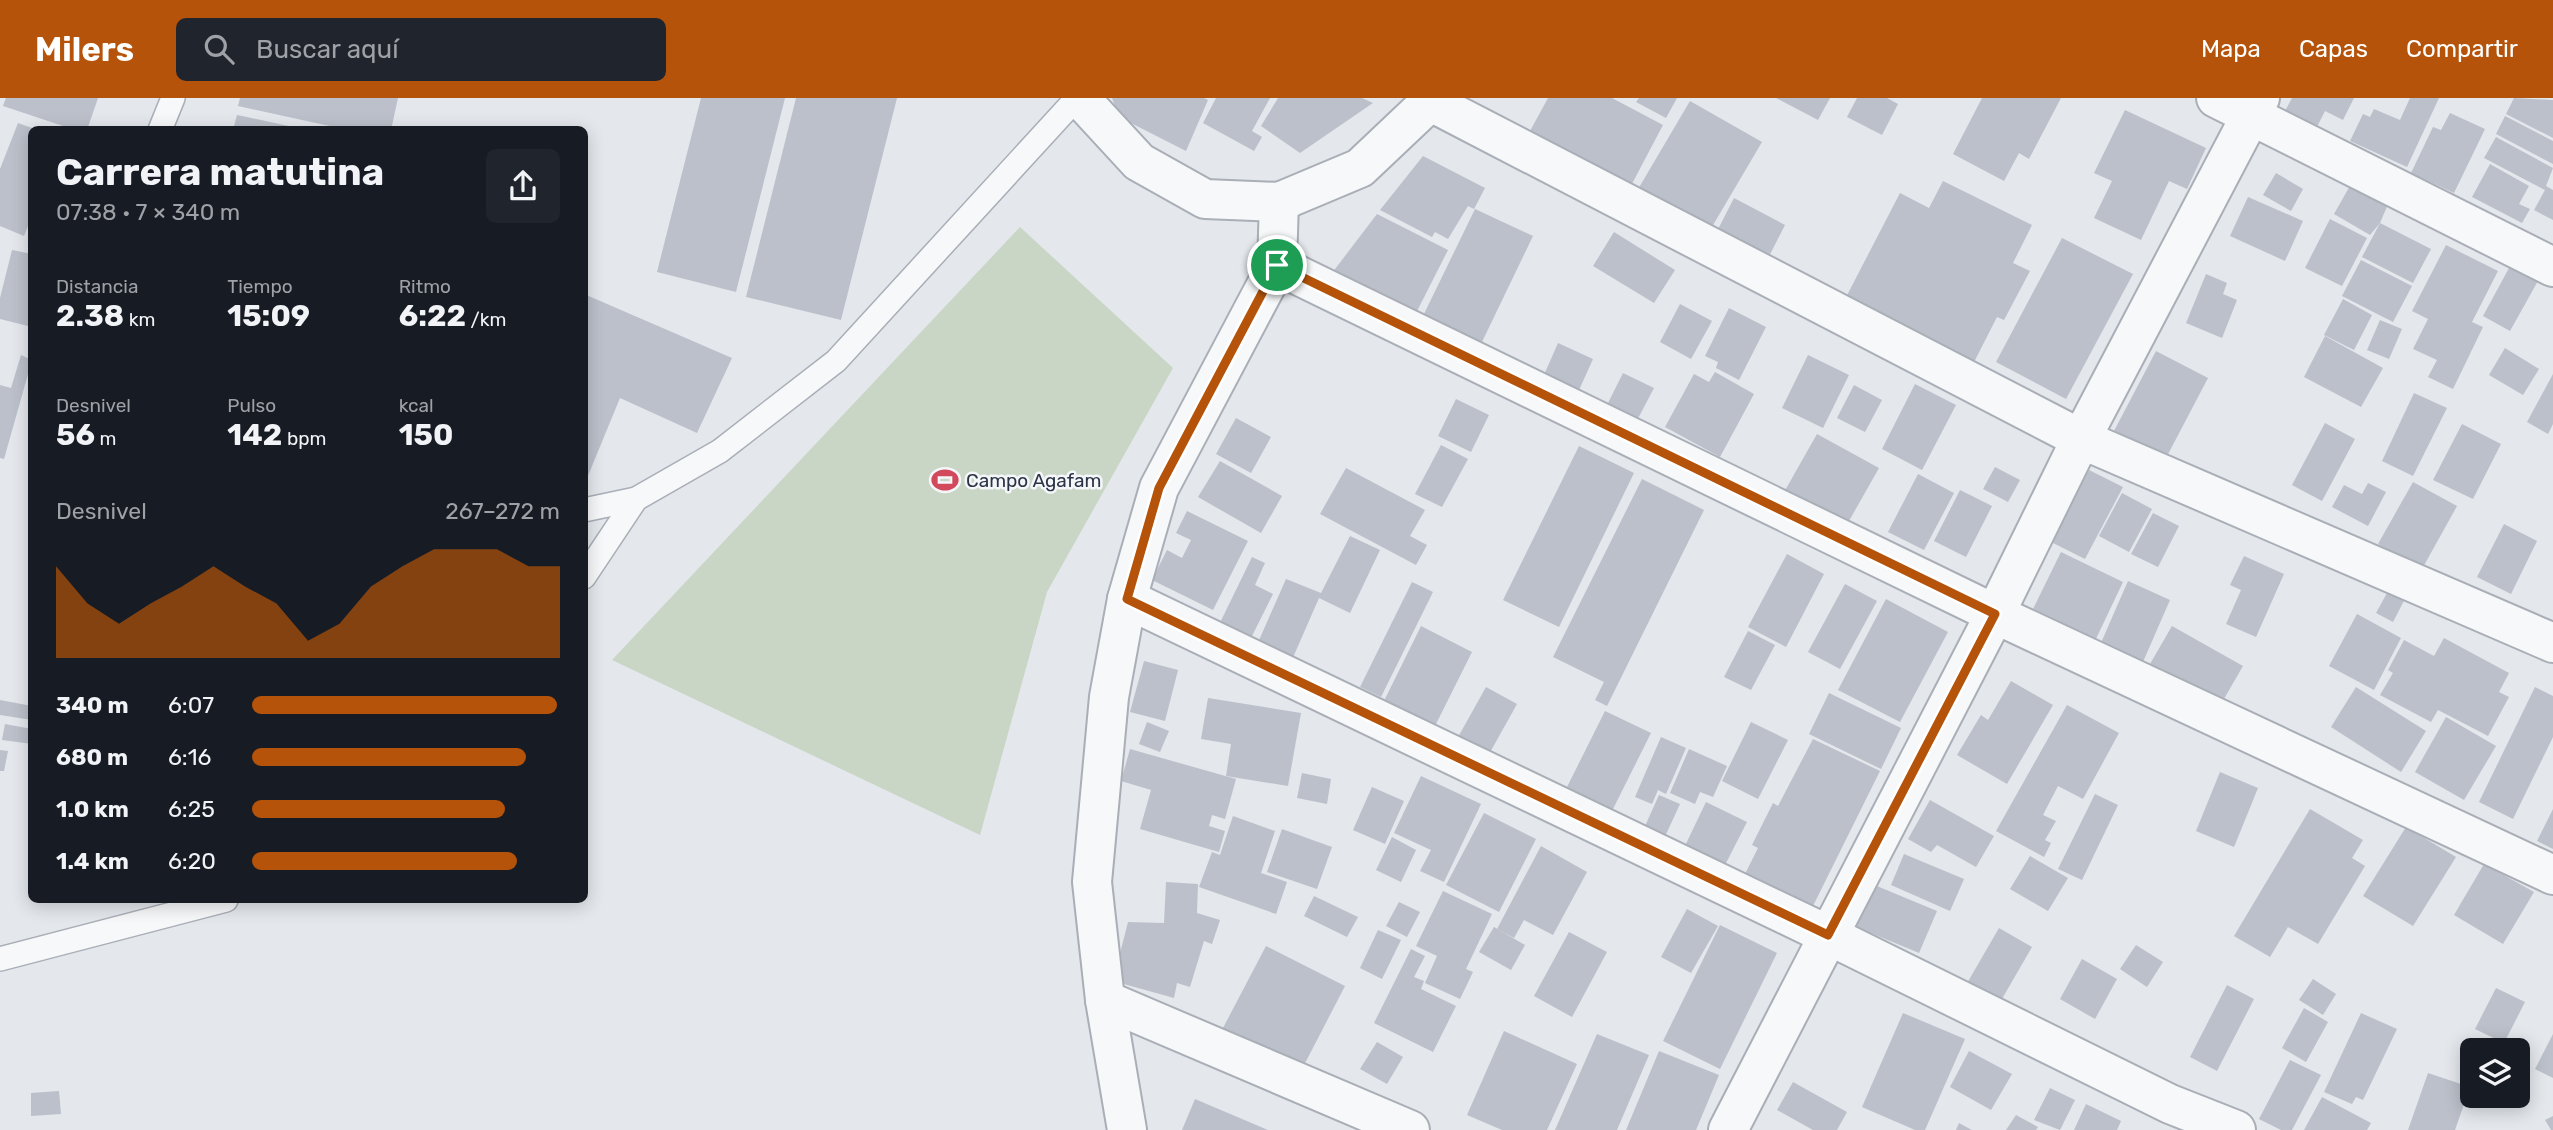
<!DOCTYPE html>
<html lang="es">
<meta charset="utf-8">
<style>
:root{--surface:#171b24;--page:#20242c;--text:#f1f3f6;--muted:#9ea1a6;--accent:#b45309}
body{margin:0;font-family:Rubik,sans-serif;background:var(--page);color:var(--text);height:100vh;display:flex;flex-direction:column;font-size:26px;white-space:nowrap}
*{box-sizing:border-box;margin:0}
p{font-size:23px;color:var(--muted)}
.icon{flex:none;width:38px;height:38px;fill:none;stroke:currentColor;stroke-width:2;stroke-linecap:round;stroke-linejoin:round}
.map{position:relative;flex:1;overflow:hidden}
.side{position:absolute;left:28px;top:28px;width:560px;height:777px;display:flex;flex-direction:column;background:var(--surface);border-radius:10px;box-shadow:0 4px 18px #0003}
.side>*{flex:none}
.fabs{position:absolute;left:2460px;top:940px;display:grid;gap:14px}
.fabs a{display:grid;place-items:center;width:70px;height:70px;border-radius:10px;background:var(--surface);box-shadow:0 4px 18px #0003;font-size:35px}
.pin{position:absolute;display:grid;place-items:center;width:60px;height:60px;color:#fff;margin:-30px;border:4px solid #fff;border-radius:50%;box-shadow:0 2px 7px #0007}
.round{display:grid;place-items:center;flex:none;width:74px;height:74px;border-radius:10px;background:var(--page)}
.headline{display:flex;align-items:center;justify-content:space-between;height:119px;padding:0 28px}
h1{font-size:38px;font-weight:700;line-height:52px}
.stats{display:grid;grid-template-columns:repeat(3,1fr);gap:10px;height:119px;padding:7px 28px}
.stats div{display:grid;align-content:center}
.stats b{font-size:30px;font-weight:700}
.stats small{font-size:19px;font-weight:400}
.stats p{font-size:19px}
.chart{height:196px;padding:14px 28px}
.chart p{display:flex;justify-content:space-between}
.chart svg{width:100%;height:126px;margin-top:7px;fill:var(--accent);opacity:.7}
ul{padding:0 28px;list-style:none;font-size:23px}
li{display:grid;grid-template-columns:112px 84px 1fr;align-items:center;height:52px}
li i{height:18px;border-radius:9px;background:var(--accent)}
header{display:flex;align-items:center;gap:42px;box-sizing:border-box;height:98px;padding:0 35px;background:var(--accent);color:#fff}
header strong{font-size:33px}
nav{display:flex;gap:38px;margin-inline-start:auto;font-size:24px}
.search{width:490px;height:63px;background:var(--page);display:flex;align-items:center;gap:18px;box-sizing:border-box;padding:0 24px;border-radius:10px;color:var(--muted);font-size:26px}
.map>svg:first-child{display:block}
</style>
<header>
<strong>Milers</strong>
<div class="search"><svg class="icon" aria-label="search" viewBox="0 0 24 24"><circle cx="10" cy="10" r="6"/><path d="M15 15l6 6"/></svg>Buscar aquí</div>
<nav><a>Mapa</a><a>Capas</a><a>Compartir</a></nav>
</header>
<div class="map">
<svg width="2553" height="1032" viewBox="0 0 2553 1032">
<rect width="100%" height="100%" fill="#e4e7ec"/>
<!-- green -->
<polygon fill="#c9d6c5" points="1020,129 1173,270 1047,494 980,737 612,562"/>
<!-- building -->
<g fill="#bbc0ca">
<polygon points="6,0 98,0 87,32 75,32 3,8"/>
<polygon points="240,0 398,0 391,32 348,32 238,8"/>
<polygon points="701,0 785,0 736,194 657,174"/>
<polygon points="796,0 897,0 841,222 746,199"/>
<polygon points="1112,0 1204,0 1208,2 1186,53 1119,19"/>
<polygon points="1216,0 1270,0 1252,33 1262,39 1254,53 1203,25"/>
<polygon points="1278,0 1362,0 1373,5 1300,55 1261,28"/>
<polygon points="1548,0 1612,0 1663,27 1625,99 1599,70 1530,33"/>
<polygon points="1639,0 1677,0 1666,20 1636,4"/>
<polygon points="1776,0 1830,0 1818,22"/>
<polygon points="1857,0 1887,0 1898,6 1882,37 1847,19"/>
<polygon points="1982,0 2061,0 2029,61 2019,55 2004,83 1953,56"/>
<polygon points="2292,0 2354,0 2343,22 2325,13 2316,31 2284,15"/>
<polygon points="2410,0 2439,0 2407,69 2350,43 2363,16 2370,19 2374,11 2400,22"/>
<polygon points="2514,0 2553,2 2553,40 2506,16"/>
<polygon points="1690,3 1762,44 1706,139 1634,98"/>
<polygon points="2125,12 2206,50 2187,91 2169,83 2141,142 2094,120 2112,83 2094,75"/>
<polygon points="2450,15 2485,31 2454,95 2411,75 2433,29 2441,32"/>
<polygon points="237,17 298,30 298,32 233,32"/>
<polygon points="2505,18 2553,43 2553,66 2496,36"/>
<polygon points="18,25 32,30 32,118 24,138 0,128 0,71"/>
<polygon points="2496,39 2553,70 2546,88 2553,92 2553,122 2534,112 2545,92 2484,60"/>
<polygon points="1423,58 1485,90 1474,111 1468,108 1448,141 1435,134 1432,139 1380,112"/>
<polygon points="2490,66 2529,88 2519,106 2530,111 2522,125 2472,99"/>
<polygon points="2276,75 2303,91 2291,113 2263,97"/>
<polygon points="2355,79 2391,99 2380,125 2370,137 2334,116"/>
<polygon points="1943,83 2032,127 2013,165 2030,173 2004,222 1997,219 1971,270 1843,205 1900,95 1929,110"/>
<polygon points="2248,99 2303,123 2285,163 2230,138"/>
<polygon points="1734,100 1785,127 1763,170 1712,143"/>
<polygon points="1475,111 1533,138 1481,246 1423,218"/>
<polygon points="1377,116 1448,152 1412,223 1329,179"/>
<polygon points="2330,121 2367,140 2342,188 2305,170"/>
<polygon points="2380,125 2431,151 2413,185 2362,159"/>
<polygon points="1614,134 1675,172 1654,205 1593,168"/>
<polygon points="2062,140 2133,176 2066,301 1996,264"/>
<polygon points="2446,147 2498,173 2472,224 2483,229 2453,291 2428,279 2437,262 2413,251 2428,221 2412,213"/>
<polygon points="12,152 32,156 32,229 0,221 0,200"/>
<polygon points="2515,159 2543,174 2510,233 2483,218"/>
<polygon points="2361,162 2412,188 2393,224 2342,198"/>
<polygon points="2206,176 2227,185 2223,196 2237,202 2222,240 2186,225"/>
<polygon points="584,196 732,260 697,335 620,300 585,385"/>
<polygon points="2343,201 2372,217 2354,252 2324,237"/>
<polygon points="1680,206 1712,223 1691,261 1660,244"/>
<polygon points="1729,210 1766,229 1739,282 1716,270 1718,264 1705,258"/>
<polygon points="2380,222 2402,231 2389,261 2367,252"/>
<polygon points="2325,238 2383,270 2361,309 2304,279"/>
<polygon points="1558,245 1593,261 1575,301 1540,286"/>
<polygon points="2505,250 2539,271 2523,297 2489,277"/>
<polygon points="2156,253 2208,280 2166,360 2114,333"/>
<polygon points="21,257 32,262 4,361 0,360 0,287 11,290"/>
<polygon points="1808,257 1849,277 1823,330 1782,310"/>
<polygon points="1715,274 1754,296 1720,359 1665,329 1694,276 1709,284"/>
<polygon points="1623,275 1654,290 1633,330 1603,315"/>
<polygon points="2553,276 2553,326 2548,336 2527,324"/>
<polygon points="1915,286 1956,307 1922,372 1882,351"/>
<polygon points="1854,287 1882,302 1865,334 1837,320"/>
<polygon points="2414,295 2447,310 2413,378 2382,363"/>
<polygon points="1456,301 1489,317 1471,354 1438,338"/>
<polygon points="1236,320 1271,339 1251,375 1216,356"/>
<polygon points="2325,325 2355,341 2322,403 2292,387"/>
<polygon points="2462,326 2501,346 2473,401 2433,382"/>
<polygon points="1817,336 1879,370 1845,430 1783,396"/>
<polygon points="1441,347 1468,361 1442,409 1415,396"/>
<polygon points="1579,348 1634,375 1559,529 1503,502"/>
<polygon points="1220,363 1282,398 1261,435 1198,399"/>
<polygon points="1995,369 2020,382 2008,404 1983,391"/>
<polygon points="1346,370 1425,412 1410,438 1427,447 1416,467 1320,416"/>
<polygon points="2089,372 2123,389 2085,461 2051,444"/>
<polygon points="1918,376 1954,395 1924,452 1888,434"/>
<polygon points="1642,381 1704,412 1607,608 1595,602 1604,584 1553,559"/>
<polygon points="2413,384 2457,408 2422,471 2378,446"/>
<polygon points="2368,385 2386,394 2368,428 2332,409 2344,387 2362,396"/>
<polygon points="1960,392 1992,408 1966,459 1934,443"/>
<polygon points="2122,395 2152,411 2129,454 2099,438"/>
<polygon points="1187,413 1248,443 1213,512 1152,482 1167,452 1182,460 1191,442 1176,435"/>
<polygon points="2153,415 2179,428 2158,469 2131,456"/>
<polygon points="2504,426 2537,443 2511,496 2477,479"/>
<polygon points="1350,438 1380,452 1350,515 1319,500 1291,564 1256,549 1286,481 1321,495"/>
<polygon points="2061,454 2123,484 2094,545 2031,515"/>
<polygon points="1787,456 1824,476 1786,549 1748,529"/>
<polygon points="2244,458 2284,476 2256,539 2226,526 2241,492 2230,487"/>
<polygon points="1252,459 1265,465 1255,487 1273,496 1247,548 1216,533"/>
<polygon points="2128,483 2170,502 2139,573 2097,554"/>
<polygon points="1412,484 1433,494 1381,599 1360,589"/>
<polygon points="1845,486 1877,503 1840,571 1808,554"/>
<polygon points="2392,486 2408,495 2393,524 2376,515"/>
<polygon points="1886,501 1948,534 1900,624 1838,592"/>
<polygon points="2357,516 2401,540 2374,592 2329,568"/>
<polygon points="1421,528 1472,554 1433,632 1382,607"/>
<polygon points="2172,528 2243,568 2221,606 2150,566"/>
<polygon points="1748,533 1775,547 1751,592 1724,579"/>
<polygon points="2444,540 2509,575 2499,594 2509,599 2488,638 2438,612 2431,624 2380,597 2393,575 2388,572 2404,542 2434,558"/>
<polygon points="1144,563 1178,572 1165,623 1130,614"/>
<polygon points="2011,583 2053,607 2007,686 1957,657 1981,617 1988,622"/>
<polygon points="1486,589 1517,606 1483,667 1452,650"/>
<polygon points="2356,589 2426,633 2401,674 2331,629"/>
<polygon points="2535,589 2553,598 2553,639 2513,721 2479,704"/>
<polygon points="1829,595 1901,630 1881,671 1809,636"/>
<polygon points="1208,600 1301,615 1288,688 1226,678 1231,646 1201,641"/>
<polygon points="0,602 32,608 32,622 0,617"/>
<polygon points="2067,607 2119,635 2083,701 2058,688 2043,717 2056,723 2045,742 2051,745 2044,759 1996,733"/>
<polygon points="1605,613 1651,635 1607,723 1561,701"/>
<polygon points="2446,619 2496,648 2464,702 2415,674"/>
<polygon points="1147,624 1169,633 1160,654 1139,646"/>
<polygon points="1751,624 1788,642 1758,701 1722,683"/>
<polygon points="5,626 32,631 32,646 2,642"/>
<polygon points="1661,639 1686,650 1666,696 1658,692 1652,706 1635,699"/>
<polygon points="1813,641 1880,673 1810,814 1743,780 1758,750 1752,747 1773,705 1778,708"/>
<polygon points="1130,651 1236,681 1225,721 1212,717 1209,728 1225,733 1219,754 1140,731 1151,692 1121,683"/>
<polygon points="1689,651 1727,668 1713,699 1700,694 1695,706 1670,695"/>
<polygon points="0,652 8,653 4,673 0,673"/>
<polygon points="2220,674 2258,690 2234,749 2196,733"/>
<polygon points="1302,675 1331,681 1327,706 1297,700"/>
<polygon points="1421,678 1481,706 1444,784 1420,773 1431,752 1394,735"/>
<polygon points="1372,689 1404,703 1385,746 1353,732"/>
<polygon points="2095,696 2118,707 2082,782 2058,771"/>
<polygon points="1659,697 1680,706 1662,745 1641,737"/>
<polygon points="1930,702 1994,738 1976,769 1937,747 1931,754 1908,741"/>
<polygon points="1706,704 1747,724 1723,771 1683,752"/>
<polygon points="2310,711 2363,742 2352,760 2365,768 2318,846 2288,829 2270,859 2234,838"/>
<polygon points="2553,711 2553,751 2537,743"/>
<polygon points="1484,715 1536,741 1499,814 1446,787"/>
<polygon points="1233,718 1275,733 1261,775 1287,784 1276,816 1199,789 1212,754 1220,757"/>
<polygon points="2406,729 2456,759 2413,828 2363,798"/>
<polygon points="1282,731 1332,749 1317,791 1267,774"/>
<polygon points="1392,739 1416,752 1401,784 1376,772"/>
<polygon points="1541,748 1587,774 1553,837 1524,822 1514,840 1497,831"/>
<polygon points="1904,756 1964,781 1950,813 1891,787"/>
<polygon points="2030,758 2068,780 2048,813 2010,791"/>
<polygon points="2484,766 2534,794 2503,846 2454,817"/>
<polygon points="1860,781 1937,813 1919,855 1842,823"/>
<polygon points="1166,784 1198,786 1197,815 1220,822 1212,846 1204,843 1190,889 1177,885 1174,900 1113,883 1128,824 1164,825"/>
<polygon points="1443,793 1492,816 1466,871 1473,874 1460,901 1425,885 1437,858 1416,848"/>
<polygon points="1314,798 1358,819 1347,839 1304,818"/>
<polygon points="1399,804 1420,814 1407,839 1386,828"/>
<polygon points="1687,811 1718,828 1691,875 1661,859"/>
<polygon points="1720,827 1777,855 1720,971 1663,943"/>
<polygon points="1494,829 1525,847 1511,872 1479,854"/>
<polygon points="1999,830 2032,849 1999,906 1966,887"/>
<polygon points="1378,832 1401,842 1382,881 1360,870"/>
<polygon points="1569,834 1607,854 1572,919 1534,898"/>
<polygon points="2136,847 2163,864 2147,889 2120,871"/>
<polygon points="1266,848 1345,888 1302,971 1223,930"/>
<polygon points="1411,851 1425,858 1414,879 1424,883 1421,891 1456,908 1433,954 1374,925"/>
<polygon points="2082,861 2117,881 2095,921 2060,901"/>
<polygon points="2313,881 2336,896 2323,917 2299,902"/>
<polygon points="2227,887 2254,901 2217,973 2190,959"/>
<polygon points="2496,890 2525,904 2504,945 2475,931"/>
<polygon points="2304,910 2328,924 2306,964 2282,950"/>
<polygon points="1903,915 1965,941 1925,1032 1915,1032 1862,1009"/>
<polygon points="2361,915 2397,931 2363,1002 2356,999 2352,1006 2324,994"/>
<polygon points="1504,933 1577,966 1547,1032 1502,1032 1467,1017"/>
<polygon points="1597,936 1649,957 1617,1032 1555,1032"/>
<polygon points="2553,936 2553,980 2535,971"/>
<polygon points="1377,944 1403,959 1387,986 1360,971"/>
<polygon points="1659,953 1719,977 1696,1032 1626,1032"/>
<polygon points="1969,953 2012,976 1991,1012 1950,989"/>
<polygon points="2290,962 2321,977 2292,1032 2281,1032 2259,1021"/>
<polygon points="2428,975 2470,989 2455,1032 2408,1032"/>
<polygon points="1793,984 1847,1014 1837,1032 1813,1032 1777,1012"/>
<polygon points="2050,990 2075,1002 2060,1032 2034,1022"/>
<polygon points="59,993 61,1016 31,1018 31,995"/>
<polygon points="2322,999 2371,1025 2367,1032 2304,1032"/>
<polygon points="1195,1001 1268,1032 1182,1032"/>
<polygon points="2086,1006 2121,1023 2117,1032 2074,1032"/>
<polygon points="2016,1017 2038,1029 2036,1032 2006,1032"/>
<polygon points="2553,1018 2553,1032 2551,1032 2545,1022"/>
<polygon points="1959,1025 1972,1032 1956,1032"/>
</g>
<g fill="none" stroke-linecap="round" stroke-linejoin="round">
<!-- service casing -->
<g stroke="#a9aeb7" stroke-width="26">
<g id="service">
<polyline points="160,32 173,0"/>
<polyline points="584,412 636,401 720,353 836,263 1077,0"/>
<polyline points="584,479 636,401"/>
<polyline points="0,861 226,802"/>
</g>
</g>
<!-- minor casing -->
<g stroke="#a9aeb7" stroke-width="42">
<g id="minor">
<polyline points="2216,0 2553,169"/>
<polyline points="1431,4 2081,341 2553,545"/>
<polyline points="1277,167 1995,516 2553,777"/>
<polyline points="1127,501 1828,837 2170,1006 2236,1032"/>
<polyline points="1105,902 1410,1032"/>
<polyline points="1127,1032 1105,902 1092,784 1109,599 1127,501 1159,390 1277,167 1279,104"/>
<polyline points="1728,1032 1995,516 2081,341 2260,0"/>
</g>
</g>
<!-- tertiary casing -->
<g stroke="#a9aeb7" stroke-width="42">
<polyline id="tertiary" points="1080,0 1139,64 1205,101 1279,104 1360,70 1434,0"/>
</g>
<!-- service -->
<use href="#service" stroke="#f7f8fa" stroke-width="23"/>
<!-- minor -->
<use href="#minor" stroke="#f7f8fa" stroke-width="38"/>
<!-- tertiary -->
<use href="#tertiary" stroke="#f7f8fa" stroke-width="38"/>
</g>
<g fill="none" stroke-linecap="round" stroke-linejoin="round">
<!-- route casing -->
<g stroke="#fff" stroke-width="14">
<polygon id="route" points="1277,167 1995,516 1828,837 1127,501 1159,390"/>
</g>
<!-- route -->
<use href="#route" stroke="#b45309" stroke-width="9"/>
</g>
<!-- icons -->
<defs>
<g id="stadium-bare" transform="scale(2.1)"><path d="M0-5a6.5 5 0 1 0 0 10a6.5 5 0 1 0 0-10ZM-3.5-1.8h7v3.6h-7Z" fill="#d1495b" stroke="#f4f6f9" stroke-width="2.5" paint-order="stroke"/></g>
</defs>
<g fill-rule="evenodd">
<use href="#stadium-bare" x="945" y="382"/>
</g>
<g text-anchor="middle" stroke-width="5" stroke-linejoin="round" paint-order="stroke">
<!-- poi labels -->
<g font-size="19" fill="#2b3445" stroke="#f4f6f9" text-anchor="start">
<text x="966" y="389">Campo Agafam</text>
</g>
</g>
</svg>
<div class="fabs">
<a><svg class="icon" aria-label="layers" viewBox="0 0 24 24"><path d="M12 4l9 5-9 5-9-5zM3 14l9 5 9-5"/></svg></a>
</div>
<div class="pin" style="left:1277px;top:167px;background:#1e9e55"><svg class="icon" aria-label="arrive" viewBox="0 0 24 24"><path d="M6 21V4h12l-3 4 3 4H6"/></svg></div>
<section class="side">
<div class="headline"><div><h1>Carrera matutina</h1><p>07:38 · 7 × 340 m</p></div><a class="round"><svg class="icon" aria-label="share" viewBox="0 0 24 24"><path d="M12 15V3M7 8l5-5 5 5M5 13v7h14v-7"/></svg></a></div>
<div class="stats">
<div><p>Distancia</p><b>2.38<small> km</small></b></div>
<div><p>Tiempo</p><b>15:09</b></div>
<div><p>Ritmo</p><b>6:22<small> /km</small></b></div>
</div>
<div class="stats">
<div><p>Desnivel</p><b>56<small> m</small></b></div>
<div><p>Pulso</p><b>142<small> bpm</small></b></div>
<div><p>kcal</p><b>150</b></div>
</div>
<div class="chart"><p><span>Desnivel</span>267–272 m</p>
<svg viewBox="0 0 160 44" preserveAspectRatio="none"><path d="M0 44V12L10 25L20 32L30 25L40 19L50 12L60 19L70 25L80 38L90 32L100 19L110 12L120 6L130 6L140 6L150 12L160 12V44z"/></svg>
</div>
<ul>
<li><b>340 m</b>6:07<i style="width:99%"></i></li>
<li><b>680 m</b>6:16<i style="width:89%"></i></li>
<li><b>1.0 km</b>6:25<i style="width:82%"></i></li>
<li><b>1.4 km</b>6:20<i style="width:86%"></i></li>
</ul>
</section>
</div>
